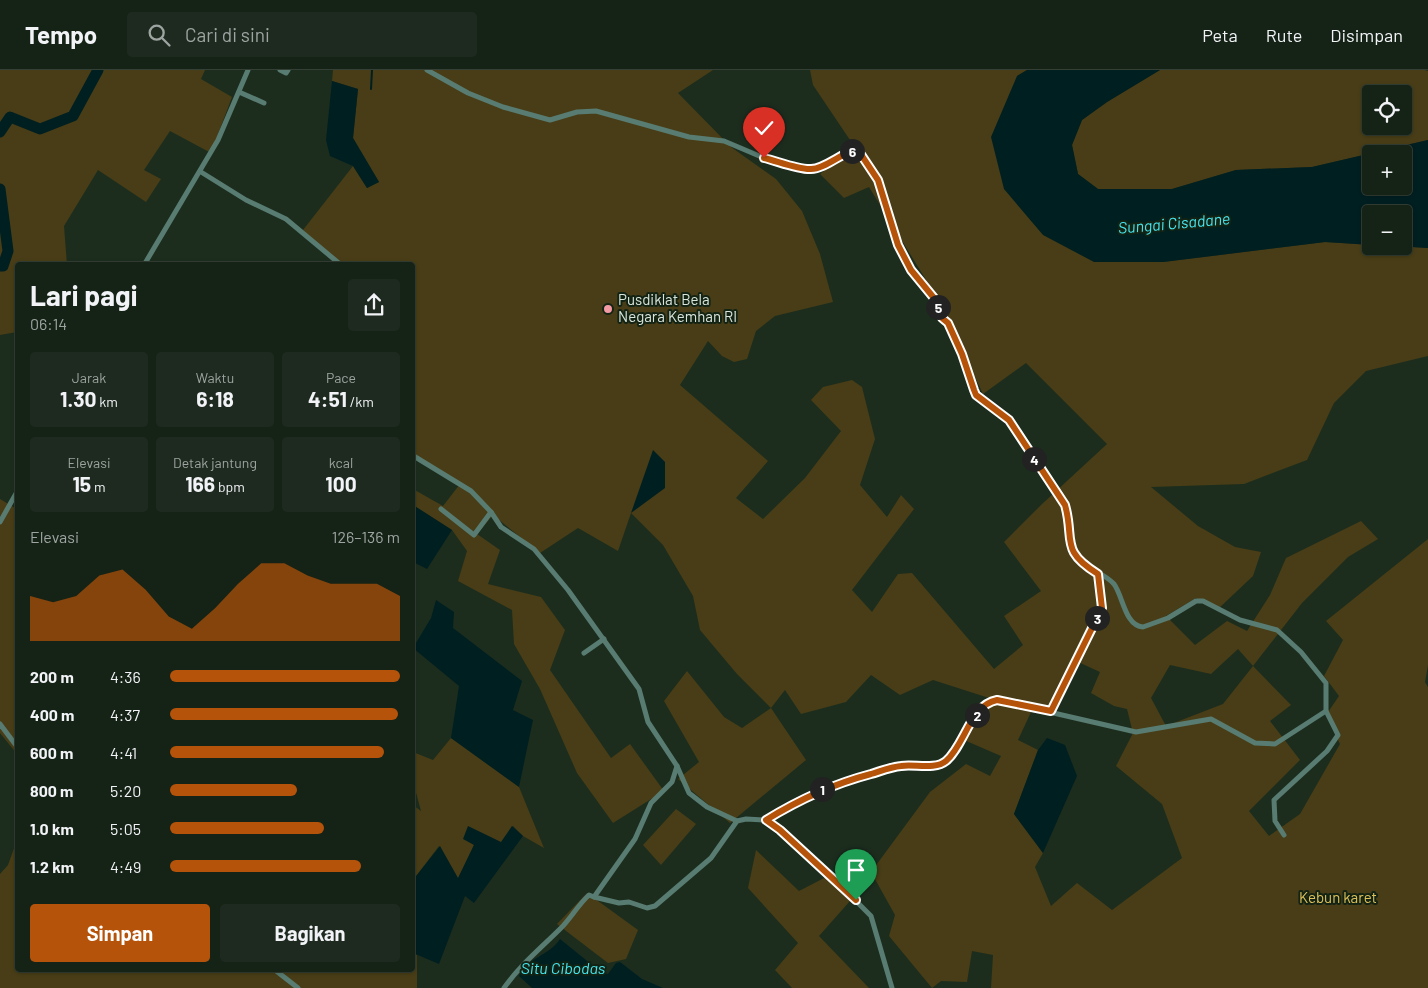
<!DOCTYPE html>
<html lang="id">
<meta charset="utf-8">
<style>
:root{--surface:#152216;--page:#1e2a1f;--text:#f1f3f6;--muted:#9da4a1;--line:#343f35;--accent:#b45309}
body{margin:0;font-family:Barlow,sans-serif;background:var(--page);color:var(--text);height:100vh;display:flex;flex-direction:column;font-size:19px;white-space:nowrap}
*{box-sizing:border-box;margin:0}
p{font-size:16px;color:var(--muted)}
.icon{flex:none;width:28px;height:28px;fill:none;stroke:currentColor;stroke-width:2;stroke-linecap:round;stroke-linejoin:round}
.map{position:relative;flex:1;overflow:hidden}
.side{position:absolute;left:15px;top:192px;width:400px;height:710px;display:flex;flex-direction:column;background:var(--surface);border-radius:5px;box-shadow:0 1px 4px #0004,0 0 0 1px var(--line)}
.side>*{flex:none}
.controls{position:absolute;left:1362px;top:15px;display:grid;gap:10px}
.controls a{display:grid;place-items:center;width:50px;height:50px;border-radius:5px;background:var(--surface);box-shadow:0 1px 4px #0004,0 0 0 1px var(--line);font-size:25px}
.pin{position:absolute;display:grid;place-items:center;width:42px;height:42px;color:#fff;margin:-51px -21px;border-radius:50% 50% 50% 0;rotate:-45deg;box-shadow:0 0 5px #0007}
.pin .icon{rotate:45deg}
.km{position:absolute;width:25px;height:25px;margin:-12px;border-radius:50%;background:#222;color:#fff;font-size:14px;line-height:25px;text-align:center}
.round{display:grid;place-items:center;flex:none;width:52px;height:52px;border-radius:5px;background:var(--page)}
.summary{display:flex;align-items:center;justify-content:space-between;height:85px;padding:0 15px}
h1{font-size:28px;font-weight:700;line-height:38px}
.metrics{display:grid;grid-template-columns:repeat(3,1fr);gap:8px;height:85px;padding:5px 15px}
.metrics div{display:grid;align-content:center;border-radius:5px;background:var(--page);text-align:center}
.metrics b{font-size:21px;font-weight:700}
.metrics small{font-size:14px;font-weight:400}
.metrics p{font-size:14px}
.chart{height:140px;padding:10px 15px}
.chart p{display:flex;justify-content:space-between}
.chart svg{width:100%;height:90px;margin-top:5px;fill:var(--accent);opacity:.7}
.primary-button{display:flex;gap:10px;margin-top:auto;padding:10px 15px}
.primary-button a{flex:1;height:58px;border-radius:5px;background:var(--accent);color:#fff;font-size:20px;font-weight:700;line-height:58px;text-align:center}
.primary-button a+a{background:var(--page);color:var(--text)}
ul{padding:0 15px;list-style:none;font-size:16px}
li{display:grid;grid-template-columns:80px 60px 1fr;align-items:center;height:38px}
li i{height:12px;border-radius:6px;background:var(--accent)}
header{display:flex;align-items:center;gap:30px;box-sizing:border-box;height:70px;padding:0 25px;background:var(--surface);border-bottom:1px solid var(--line)}
header strong{font-size:24px}
nav{display:flex;gap:28px;margin-inline-start:auto;font-size:18px}
.search{width:350px;height:45px;background:var(--page);display:flex;align-items:center;gap:12px;box-sizing:border-box;padding:0 18px;border-radius:5px;color:var(--muted);font-size:19px}
.map>svg:first-child{display:block}
</style>
<header>
<strong>Tempo</strong>
<div class="search"><svg class="icon" aria-label="search" viewBox="0 0 24 24"><circle cx="10" cy="10" r="6"/><path d="M15 15l6 6"/></svg>Cari di sini</div>
<nav><a>Peta</a><a>Rute</a><a>Disimpan</a></nav>
</header>
<div class="map">
<svg width="1428" height="918" viewBox="0 0 1428 918">
<rect width="100%" height="100%" fill="#1c2d1e"/>
<!-- green -->
<g fill="#483d16" fill-rule="evenodd">
<polygon points="0,0 205,0 201,9 232,27 211,83 170,61 144,100 161,109 146,132 98,100 64,156 67,195 18,195 17,262 0,265"/>
<path d="M333,0H713L678,23L731,77L776,109L802,141L820,184L833,232L775,246L756,261L747,289L734,292L722,286L708,271L680,315L768,391L736,428L763,449L805,408L841,361L811,330L823,317L852,310L862,317L875,369L860,415L887,447L901,425L914,439L852,520L872,542L898,504L912,503L994,599L1023,575L1004,546L1041,521L1004,472L1041,435L1107,374L1026,293L983,324L939,231L869,117L844,128L820,104L854,76L813,15L810,0H1027L1017,6L1094,192H1163L1325,172L1428,178V286L1366,301L1334,333L1307,390L1244,414L1151,417L1198,456L1235,477L1261,482L1253,506L1217,540L1196,528L1166,546L1195,575L1227,551L1247,561L1270,525L1286,488L1361,451L1378,469L1348,487L1302,533L1253,596L1291,635L1270,651L1300,690L1249,741L1269,766L1300,744L1340,674L1326,645L1339,626L1324,606L1343,570L1326,551L1428,469V595L1425,612L1428,617V918H991L993,885L972,881L967,912L941,911L932,918L889,866L895,845L871,802L930,722L966,694L990,706L1001,686L964,670L989,628L933,610L900,625L871,605L846,632L801,644L785,620L771,638L806,690L730,753L678,709L699,692L664,631L687,601L724,647L742,658L771,638L737,604L700,560L693,526L663,475L631,443L618,481L578,458L540,483L493,445L477,464L500,480L488,514L541,527L565,560L550,600L611,688L630,674L664,721L613,753L577,703L540,619L514,574L512,540L458,511L467,481L452,460L413,435V419L443,436L460,414L413,387L412,195H339L303,160L353,96L367,118L379,112L353,68L358,19L332,11ZM1238,579L1253,596L1223,634L1166,656L1151,628L1170,595L1211,604ZM1076,591L1100,602L1091,623L1114,636L1127,639L1133,663L1116,696L1162,734L1182,788L1112,840L1077,813L1051,836L1035,797L1043,783L1014,744L1038,680L1018,670L1032,640L1055,642Z"/>
<path d="M1160,0H1425L1428,1V70L1312,97L1236,100L1172,119H1098L1078,104L1072,75L1082,50L1107,32ZM1371,24H1404V56H1371Z"/>
<polygon points="0,429 15,438 17,434 17,684 0,663"/>
<polygon points="451,668 519,717 544,778 523,766 513,756 502,772 474,775 458,809 439,776 413,810 413,735 421,741 413,712 413,682 433,690"/>
<polygon points="676,739 696,754 661,795 643,775"/>
<polygon points="17,770 18,900 412,900 413,883 417,885 417,918 0,918 0,804 8,795"/>
<polygon points="756,780 799,821 828,806 850,831 819,866 869,918 792,918 775,900 798,873 748,818"/>
<polygon points="587,823 638,860 626,889 608,893 557,854"/>
</g>
<!-- water -->
<g fill="#001f21" fill-rule="evenodd">
<path d="M1027,0H1160L1107,32L1082,50L1072,75L1078,104L1098,119H1172L1236,100L1312,97L1428,70V178L1398,176H1404V144H1371V175L1325,172L1163,192H1094L1043,165L1004,119L991,67L1017,6ZM1371,84H1404V116H1371Z"/>
<polygon points="332,11 358,19 353,68 379,112 367,118 353,96 330,86 326,70"/>
<polygon points="653,380 665,392 665,418 631,443"/>
<polygon points="413,435 452,460 427,499 413,492"/>
<polygon points="436,530 454,542 453,558 522,611 513,640 533,650 519,717 451,668 459,616 413,578 431,548"/>
<polygon points="1047,668 1065,675 1077,706 1043,783 1014,744 1038,680"/>
<polygon points="468,756 501,772 512,756 523,766 474,833 465,826 439,894 413,883 413,810 440,776 458,808 474,775 463,769"/>
<path d="M560,869L602,903L608,904L616,893L620,892L642,909L663,918H532L519,906C526,888 549,886 560,869Z"/>
</g>
<g fill="none" stroke-linecap="round" stroke-linejoin="round">
<!-- stream -->
<polyline stroke="#001f21" stroke-width="2" points="371,19 372,0"/>
<!-- river -->
<g stroke="#001f21" stroke-width="11">
<polyline points="0,62 10,47 40,59 73,46 98,0"/>
<polyline points="0,119 8,181 3,196 0,196"/>
</g>
<!-- minor -->
<g stroke="#587c71" stroke-width="5">
<polyline points="280,0 286,3 288,0"/>
<path d="M427,0L468,23L503,37L550,50L577,42L596,41L689,67L724,71L764,88L811,99L835,91L854,80H858L878,110L898,175L911,200L934,228L942,248L947,253L962,284L976,325L1009,350L1065,435C1069,449 1065,464 1070,477C1078,499 1102,500 1114,514C1123,526 1125,556 1143,557L1168,548L1196,531H1203L1240,550L1277,560L1301,582L1326,613V641L1338,665L1327,681L1274,730L1275,751L1284,765"/>
<polyline points="239,22 264,33"/>
<polyline points="201,102 246,130 286,149 341,195"/>
<polyline points="144,195 218,70 248,0"/>
<polyline points="412,385 471,421 491,442 501,457 534,479 568,520 639,619 648,652 677,696 689,723 707,737 737,751"/>
<polyline points="441,439 474,465 491,442"/>
<polyline points="0,452 18,420"/>
<polyline points="584,583 604,569"/>
<polyline points="1051,641 1102,538 1098,504"/>
<polyline points="0,654 18,678"/>
<polyline points="766,750 821,796 871,846 892,918"/>
<polyline points="594,827 619,833 629,832 647,838 655,836 711,788 737,751 746,749 766,750 797,730 842,711 900,696 937,695 947,690 981,639 990,631 997,630 1136,662 1211,649 1255,673 1275,674 1326,641"/>
<polyline points="275,900 298,918"/>
<path d="M504,918C520,895 541,878 561,858C571,848 578,835 589,825L594,827L635,769L651,733L672,712L677,696"/>
</g>
</g>
<g fill="none" stroke-linecap="round" stroke-linejoin="round">
<!-- route casing -->
<g stroke="#fff" stroke-width="10">
<path id="route" d="M764,88C777,91 799,100 811,99C826,99 846,79 858,80L878,110L898,175L911,200L934,228L942,248L948,253L962,284L974,320L976,325L1009,350L1065,435C1075,470 1059,480 1098,504L1102,538L1051,641L997,630C970,635 965,675 946,691C935,700 915,694 901,696C891,697 881,701 871,704C833,714 800,729 766,750L780,760L856,830"/>
</g>
<!-- route -->
<use href="#route" stroke="#b45309" stroke-width="6"/>
</g>
<!-- markers -->
<circle fill="#f49aa3" stroke="#132314" stroke-width="2" cx="608" cy="239" r="5"/>
<g text-anchor="middle" stroke-width="4" stroke-linejoin="round" paint-order="stroke">
<!-- poi labels -->
<g font-size="15" fill="#dae5db" stroke="#132314" text-anchor="start">
<text x="618" y="235">Pusdiklat Bela<tspan x="618" dy="17">Negara Kemhan RI</tspan></text>
</g>
<!-- park labels -->
<g font-size="15" fill="#dfc158" stroke="#132314">
<text x="1338" y="833">Kebun karet</text>
</g>
<!-- water labels -->
<g font-size="16" font-style="italic" fill="#45e5ee" stroke="#132314">
<text transform="translate(1174 153) rotate(-5)" y="6">Sungai Cisadane</text>
<text x="563" y="904">Situ Cibodas</text>
</g>
</g>
</svg>
<div class="controls">
<a><svg class="icon" aria-label="locate" viewBox="0 0 24 24"><circle cx="12" cy="12" r="6"/><path d="M12 2v4M12 18v4M2 12h4M18 12h4"/></svg></a>
<a>+</a>
<a>−</a>
</div>
<div class="pin" style="left:856px;top:830px;background:#1e9e55"><svg class="icon" aria-label="arrive" viewBox="0 0 24 24"><path d="M6 21V4h12l-3 4 3 4H6"/></svg></div>
<div class="pin" style="left:764px;top:88px;background:#d93025"><svg class="icon" aria-label="check" viewBox="0 0 24 24"><path d="M5 12l5 5 9-10"/></svg></div>
<b class="km" style="left:822px;top:719px">1</b>
<b class="km" style="left:977px;top:645px">2</b>
<b class="km" style="left:1097px;top:548px">3</b>
<b class="km" style="left:1034px;top:389px">4</b>
<b class="km" style="left:938px;top:237px">5</b>
<b class="km" style="left:852px;top:81px">6</b>
<section class="side">
<div class="summary"><div><h1>Lari pagi</h1><p>06:14</p></div><a class="round"><svg class="icon" aria-label="share" viewBox="0 0 24 24"><path d="M12 15V3M7 8l5-5 5 5M5 13v7h14v-7"/></svg></a></div>
<div class="metrics">
<div><p>Jarak</p><b>1.30<small> km</small></b></div>
<div><p>Waktu</p><b>6:18</b></div>
<div><p>Pace</p><b>4:51<small> /km</small></b></div>
</div>
<div class="metrics">
<div><p>Elevasi</p><b>15<small> m</small></b></div>
<div><p>Detak jantung</p><b>166<small> bpm</small></b></div>
<div><p>kcal</p><b>100</b></div>
</div>
<div class="chart"><p><span>Elevasi</span>126–136 m</p>
<svg viewBox="0 0 160 44" preserveAspectRatio="none"><path d="M0 44V22L10 25L20 22L30 12L40 9L50 19L60 32L70 38L80 28L90 16L100 6L110 6L120 12L130 16L140 16L150 16L160 22V44z"/></svg>
</div>
<ul>
<li><b>200 m</b>4:36<i style="width:100%"></i></li>
<li><b>400 m</b>4:37<i style="width:99%"></i></li>
<li><b>600 m</b>4:41<i style="width:93%"></i></li>
<li><b>800 m</b>5:20<i style="width:55%"></i></li>
<li><b>1.0 km</b>5:05<i style="width:67%"></i></li>
<li><b>1.2 km</b>4:49<i style="width:83%"></i></li>
</ul>
<div class="primary-button"><a>Simpan</a><a>Bagikan</a></div>
</section>
</div>
